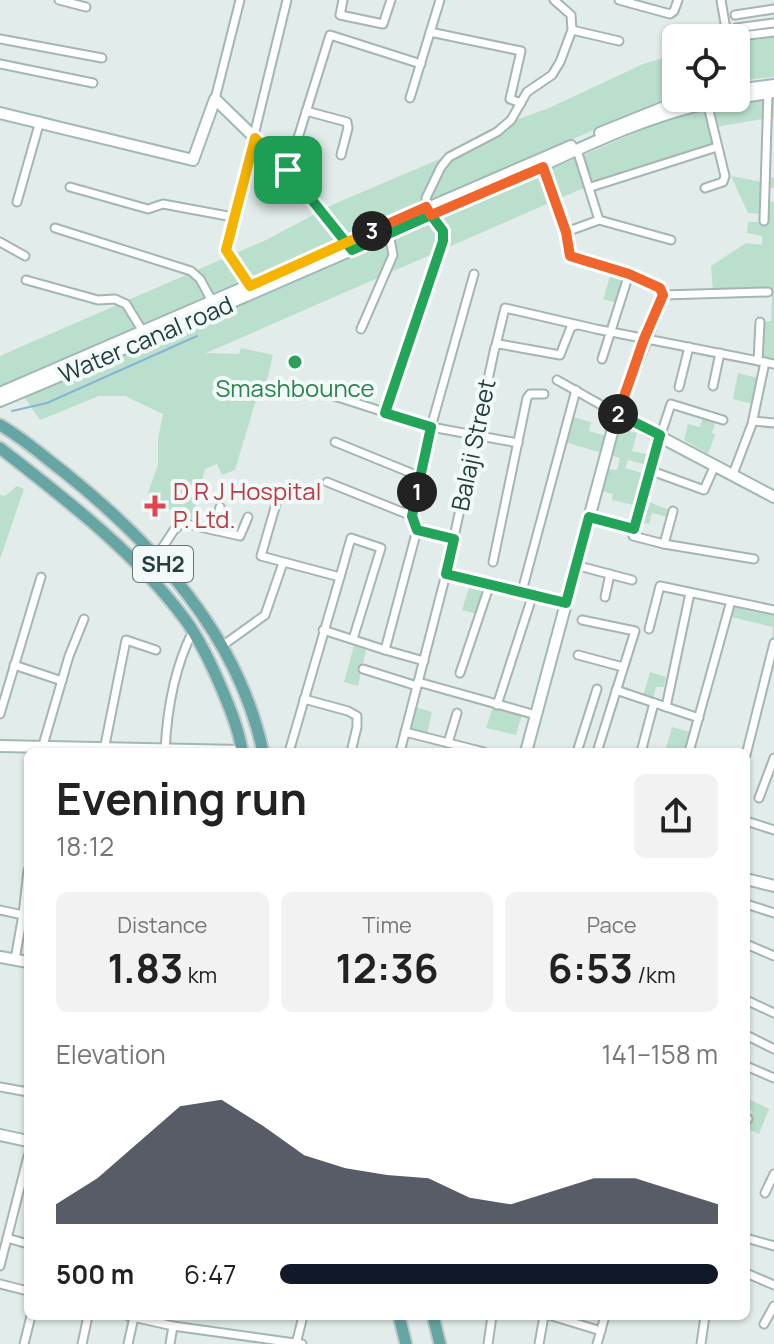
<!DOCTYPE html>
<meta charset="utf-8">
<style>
:root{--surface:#fff;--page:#f2f2f2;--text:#222;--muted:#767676;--accent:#111827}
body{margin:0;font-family:Manrope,sans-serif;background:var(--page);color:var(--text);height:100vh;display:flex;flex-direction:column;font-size:30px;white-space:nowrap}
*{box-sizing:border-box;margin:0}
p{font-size:26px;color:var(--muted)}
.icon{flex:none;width:44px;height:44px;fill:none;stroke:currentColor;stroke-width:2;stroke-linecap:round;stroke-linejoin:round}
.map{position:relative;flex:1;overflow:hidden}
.side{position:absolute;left:24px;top:748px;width:726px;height:572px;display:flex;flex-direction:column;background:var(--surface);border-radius:12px;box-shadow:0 2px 6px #0004}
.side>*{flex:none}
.controls{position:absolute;left:662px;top:24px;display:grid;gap:16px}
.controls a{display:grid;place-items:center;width:88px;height:88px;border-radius:12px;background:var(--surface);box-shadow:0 2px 6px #0004;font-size:40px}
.pin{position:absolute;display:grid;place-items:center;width:68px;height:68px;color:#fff;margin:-34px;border-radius:16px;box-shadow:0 4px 12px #0006}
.km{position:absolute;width:40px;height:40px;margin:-20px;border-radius:50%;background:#222;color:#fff;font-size:22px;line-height:40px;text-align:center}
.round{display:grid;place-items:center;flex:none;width:84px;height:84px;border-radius:12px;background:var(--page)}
.headline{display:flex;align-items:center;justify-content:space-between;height:136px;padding:0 32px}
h1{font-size:44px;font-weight:700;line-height:60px}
.metrics{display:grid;grid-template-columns:repeat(3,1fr);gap:12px;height:136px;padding:8px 32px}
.metrics div{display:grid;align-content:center;border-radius:12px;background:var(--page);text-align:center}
.metrics b{font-size:40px;font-weight:700}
.metrics small{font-size:22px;font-weight:400}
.metrics p{font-size:22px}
.chart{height:224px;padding:16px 32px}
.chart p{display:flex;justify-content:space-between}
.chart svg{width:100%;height:144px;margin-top:8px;fill:var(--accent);opacity:.7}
ul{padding:0 32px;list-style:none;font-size:26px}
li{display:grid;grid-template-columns:128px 96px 1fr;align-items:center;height:60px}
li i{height:20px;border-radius:10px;background:var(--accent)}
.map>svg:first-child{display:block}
</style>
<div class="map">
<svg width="774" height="1344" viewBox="0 0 774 1344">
<rect width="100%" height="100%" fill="#e2edeb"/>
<!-- green -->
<g fill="#badfcd">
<polygon points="774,37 774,77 736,81 736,43"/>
<polygon points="676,54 676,94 0,390 0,357 2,355 266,240 334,204 435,161 516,120 549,108 643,64"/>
<polygon points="774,96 774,117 716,127 714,144 579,190 206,353 239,354 241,348 273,355 267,380 260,387 235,470 222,475 217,464 205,469 192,519 175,514 148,493 158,465 158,439 163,414 125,396 99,396 40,420 25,398 678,114"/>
<polygon points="731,176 762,182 774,177 774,188 770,188 768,201 774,202 774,361 761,358 764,322 771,321 772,292 769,288 713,291 711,266 746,243 762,245 762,236 747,233 748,222 761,222 761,214 748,213"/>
<polygon points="611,273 625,278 617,303 603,299"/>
<polygon points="738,373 758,378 753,404 733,399"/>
<polygon points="703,416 716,419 712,433 715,435 708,454 684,440 688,424 700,427"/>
<polygon points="572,417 591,422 589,431 606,436 602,453 565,442"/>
<polygon points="618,428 637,433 632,451 650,455 648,465 628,460 625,468 645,474 638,506 612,500 613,494 601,491 607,469 617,470 620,458 610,455"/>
<polygon points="17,486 24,489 0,559 0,495 5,496"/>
<polygon points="644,500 669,510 667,517 652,513 649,524 639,522"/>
<polygon points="471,582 487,586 477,614 462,610"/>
<polygon points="734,605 774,614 774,640 772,640 773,627 731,617"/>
<polygon points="354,646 366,650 358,686 344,682"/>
<polygon points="650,672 666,677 664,687 656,687 653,699 643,696"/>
<polygon points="415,707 432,712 427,734 411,730"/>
<polygon points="493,707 522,714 516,735 486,728"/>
<polygon points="672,727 693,733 688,752 665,752"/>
<polygon points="749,1099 769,1109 759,1134 746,1128 752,1111 746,1109"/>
</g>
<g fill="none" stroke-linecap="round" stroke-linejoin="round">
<!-- stream -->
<polyline stroke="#88b5d4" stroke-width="2" points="12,411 47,403 197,336"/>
<!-- street casing -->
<g stroke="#a4b5b4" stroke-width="11">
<g id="street">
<polyline points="59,0 86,7"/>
<polyline points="343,0 340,15 383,24 391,0"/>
<polyline points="619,0 670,14 674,11 678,0"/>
<polyline points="721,0 727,35 732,37 774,32"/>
<polyline points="735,15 774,9"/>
<polyline points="736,28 774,23"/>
<polyline points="572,30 619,41"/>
<polyline points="430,32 521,51 510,99 521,103"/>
<polyline points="0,39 102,58"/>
<polyline points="0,64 93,83"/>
<polyline points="410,98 440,0"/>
<polyline points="215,99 240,0"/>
<polyline points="306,111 347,122 348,128 341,155"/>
<polyline points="577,150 599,220 671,240"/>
<polyline points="288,170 330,35 421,64"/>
<polyline points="70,187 148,209 163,204 233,217"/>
<polyline points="591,187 717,147"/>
<polyline points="705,188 723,182 725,176 706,98"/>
<polyline points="17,202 40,121"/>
<polyline points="764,221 768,92"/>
<polyline points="55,228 191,271 200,279 213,303"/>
<polyline points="566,232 599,220"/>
<polyline points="0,242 25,256"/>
<polyline points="26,280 98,300 115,299 126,304 145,335"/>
<polyline points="251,287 226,250 287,0"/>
<polyline points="663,295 768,292"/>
<polyline points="361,329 393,255 389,233"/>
<polyline points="496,345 505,308 596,329 774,364"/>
<polyline points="602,359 629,274"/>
<polyline points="758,361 760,322"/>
<polyline points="557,380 617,414"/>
<polyline points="713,386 720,353"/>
<polyline points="679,387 689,347"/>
<polyline points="325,393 431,427 518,443"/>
<polyline points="385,413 443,241 443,231 426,207 426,198 441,167 449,157 497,132 511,120 527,92 552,75 560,62 572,30 571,15 554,0"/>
<polyline points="723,420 671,404 646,479 633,536 664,544 754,559"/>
<polyline points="753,421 774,423"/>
<polyline points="335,442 421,477"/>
<polyline points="649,470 704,490 715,465"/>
<polyline points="733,474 752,424 765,362"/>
<polyline points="327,482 412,516"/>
<polyline points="276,504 261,556 340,577 289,752"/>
<polyline points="588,516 634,529"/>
<polyline points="214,530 220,507"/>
<polyline points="417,530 454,539"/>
<polyline points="664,544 673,511"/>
<polyline points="157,556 174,530 182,523 240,536 248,517"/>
<polyline points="493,562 527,398 530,394 544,394"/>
<polyline points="575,565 632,580"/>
<polyline points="446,574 566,603"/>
<polyline points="340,577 351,538 381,548 353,639"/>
<polyline points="522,591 576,390"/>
<polyline points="605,597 610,574"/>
<polyline points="582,620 635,631 597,752"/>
<polyline points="649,629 660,586 774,610"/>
<polyline points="323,630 385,650"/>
<polyline points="222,646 265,615 283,563"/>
<polyline points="578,655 623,667"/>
<polyline points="424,661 385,650 417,530 412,516 431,427 474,274"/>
<polyline points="14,665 62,681"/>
<polyline points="363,669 417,686"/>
<polyline points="460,673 490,584"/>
<polyline points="418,682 536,715"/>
<polyline points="616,690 699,718"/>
<polyline points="304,699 348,711 357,716 357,727 351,752"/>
<polyline points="497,705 533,594"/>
<polyline points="666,707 690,593"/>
<polyline points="0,714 41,577"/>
<polyline points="405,732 484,752"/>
<polyline points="448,743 457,713"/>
<polyline points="104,750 126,640 156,650"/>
<path d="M165,751C167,710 174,668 193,631"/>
<polyline points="41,752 69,656 84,619"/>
<polyline points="400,752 446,574 495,347 499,344 560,355 571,327 577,325"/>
<polyline points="577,752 597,689"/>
<polyline points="641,752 654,703"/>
<polyline points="689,752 731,601"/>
<polyline points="746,755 774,643"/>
<polyline points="759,798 774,758"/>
<polyline points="746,821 774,830"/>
<polyline points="28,870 23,915 28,916"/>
<polyline points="746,904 774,913"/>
<polyline points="0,910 23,915 15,959"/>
<polyline points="746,944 774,956"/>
<polyline points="746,1000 774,1013"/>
<polyline points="746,1035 774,1049"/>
<polyline points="746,1066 774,1078"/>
<polyline points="0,1087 28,1092"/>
<polyline points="746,1118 748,1119"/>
<polyline points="765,1193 774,1174"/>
<polyline points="7,1238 28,1244"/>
<polyline points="746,1238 774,1246"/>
<polyline points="0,1266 28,1156"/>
<polyline points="746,1273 774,1285"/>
<polyline points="0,1284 28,1291"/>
<polyline points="128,1316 173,1326 170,1344"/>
<polyline points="552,1316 601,1331"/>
<polyline points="764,1324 774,1306"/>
<polyline points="173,1326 302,1344"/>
<polyline points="24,1344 31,1316"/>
<polyline points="82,1344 88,1316"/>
<polyline points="128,1344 134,1317"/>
<polyline points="296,1344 303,1316"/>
<polyline points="488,1344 492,1316"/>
<polyline points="539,1344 544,1316"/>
<polyline points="597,1344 605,1316"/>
<polyline points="701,1344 705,1316"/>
</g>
</g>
<!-- secondary casing -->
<g stroke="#a0b9b7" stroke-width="14">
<g id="secondary">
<polyline points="736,90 774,85"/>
<polyline points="736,98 774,92"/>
<polyline points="0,113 193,160 215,99 288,170 349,246"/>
<polyline points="600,133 687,98"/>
<polyline points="543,167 566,232 570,256 629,274 660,288 663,295 617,414 774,497"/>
<polyline points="0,393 571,146"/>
<path d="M0,401C159,335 316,265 474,197C559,160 642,112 734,98"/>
<polyline points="0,746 241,751"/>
<polyline points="526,752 617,414"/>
<polyline points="746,879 774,886"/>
<polyline points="0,957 28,962"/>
<polyline points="0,1135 28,1141"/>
</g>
</g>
<!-- primary casing -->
<g stroke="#c1c9c9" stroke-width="15">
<g id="primary">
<path d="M0,425C23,438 43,456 64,472C155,545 238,635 263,752"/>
<path d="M0,448C65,499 134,551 184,618C202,642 215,672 226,699C233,716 240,734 242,752"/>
<polyline points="399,1316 406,1344"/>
<polyline points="433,1316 440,1344"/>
</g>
</g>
<!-- street -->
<use href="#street" stroke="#fff" stroke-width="7"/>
<!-- secondary -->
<use href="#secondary" stroke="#fff" stroke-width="10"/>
<!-- primary -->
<use href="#primary" stroke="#65a5a4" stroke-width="11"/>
</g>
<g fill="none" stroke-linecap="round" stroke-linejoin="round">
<!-- split-1 casing -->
<g stroke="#fff" stroke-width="16">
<polyline id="split-1" points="288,170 352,250 431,215 443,231 443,241 385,413 431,427 417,492"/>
</g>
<!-- split-2 casing -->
<g stroke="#fff" stroke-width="16">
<polyline id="split-2" points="417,492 412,516 417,530 454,539 446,574 566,603 589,517 634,529 660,435 618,414"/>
</g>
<!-- split-3 casing -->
<g stroke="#fff" stroke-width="16">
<polyline id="split-3" points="372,231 426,207 431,215 543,167 566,232 570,256 629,274 660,288 663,295 644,339 618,414"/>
</g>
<!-- split-4 casing -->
<g stroke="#fff" stroke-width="16">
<polyline id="split-4" points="288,170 255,138 226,250 250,286 372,231"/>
</g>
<!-- split-1 -->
<use href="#split-1" stroke="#22a559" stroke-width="10"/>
<!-- split-2 -->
<use href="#split-2" stroke="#22a559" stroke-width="10"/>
<!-- split-3 -->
<use href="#split-3" stroke="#f0652b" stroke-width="10"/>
<!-- split-4 -->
<use href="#split-4" stroke="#f5b400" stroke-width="10"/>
</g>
<!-- markers -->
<circle fill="#2e9e5b" stroke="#f3f9f8" stroke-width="3" cx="295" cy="362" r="8"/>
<path fill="#e0444e" stroke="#f3f9f8" stroke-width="3" d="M151 494h8v8h8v8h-8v8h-8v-8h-8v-8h8z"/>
<g text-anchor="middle" stroke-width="8" stroke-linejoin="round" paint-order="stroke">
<!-- shield labels -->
<rect fill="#f3f9f8" stroke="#607776" stroke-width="2" x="133" y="546" width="60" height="36" rx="6"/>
<g font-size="22" font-weight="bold" fill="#213f3f">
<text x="163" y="572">SH2</text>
</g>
<!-- street labels -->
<g font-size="24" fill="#213f3f" stroke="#f3f9f8">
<text transform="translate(146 340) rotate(-23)" y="8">Water canal road</text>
<text transform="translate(474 445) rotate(-78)" y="8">Balaji Street</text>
</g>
<!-- leisure labels -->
<g font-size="24" fill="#27864d" stroke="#f3f9f8">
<text x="295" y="397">Smashbounce</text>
</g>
<!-- health labels -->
<g font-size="24" fill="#be3a42" stroke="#f3f9f8" text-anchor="start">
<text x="173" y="500">D R J Hospital<tspan x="173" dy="28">P. Ltd.</tspan></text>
</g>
</g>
</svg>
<div class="controls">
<a><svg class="icon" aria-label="locate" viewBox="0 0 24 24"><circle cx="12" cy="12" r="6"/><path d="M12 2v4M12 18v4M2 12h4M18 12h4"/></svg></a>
</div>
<div class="pin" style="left:288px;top:170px;background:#1e9e55"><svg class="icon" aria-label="arrive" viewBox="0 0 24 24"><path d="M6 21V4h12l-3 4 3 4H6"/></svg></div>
<b class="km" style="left:417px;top:492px">1</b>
<b class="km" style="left:618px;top:414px">2</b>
<b class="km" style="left:372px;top:231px">3</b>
<section class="side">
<div class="headline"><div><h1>Evening run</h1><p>18:12</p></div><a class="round"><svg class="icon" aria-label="share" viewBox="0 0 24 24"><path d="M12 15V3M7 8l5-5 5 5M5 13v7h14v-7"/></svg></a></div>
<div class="metrics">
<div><p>Distance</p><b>1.83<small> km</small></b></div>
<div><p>Time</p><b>12:36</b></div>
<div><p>Pace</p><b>6:53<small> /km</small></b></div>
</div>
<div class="chart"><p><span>Elevation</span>141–158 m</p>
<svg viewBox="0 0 160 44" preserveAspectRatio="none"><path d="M0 44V38L10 30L20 19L30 8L40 6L50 14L60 23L70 27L80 29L90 30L100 36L110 38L120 34L130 30L140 30L150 34L160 38V44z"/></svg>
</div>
<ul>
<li><b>500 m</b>6:47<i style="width:100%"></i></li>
</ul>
</section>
</div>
